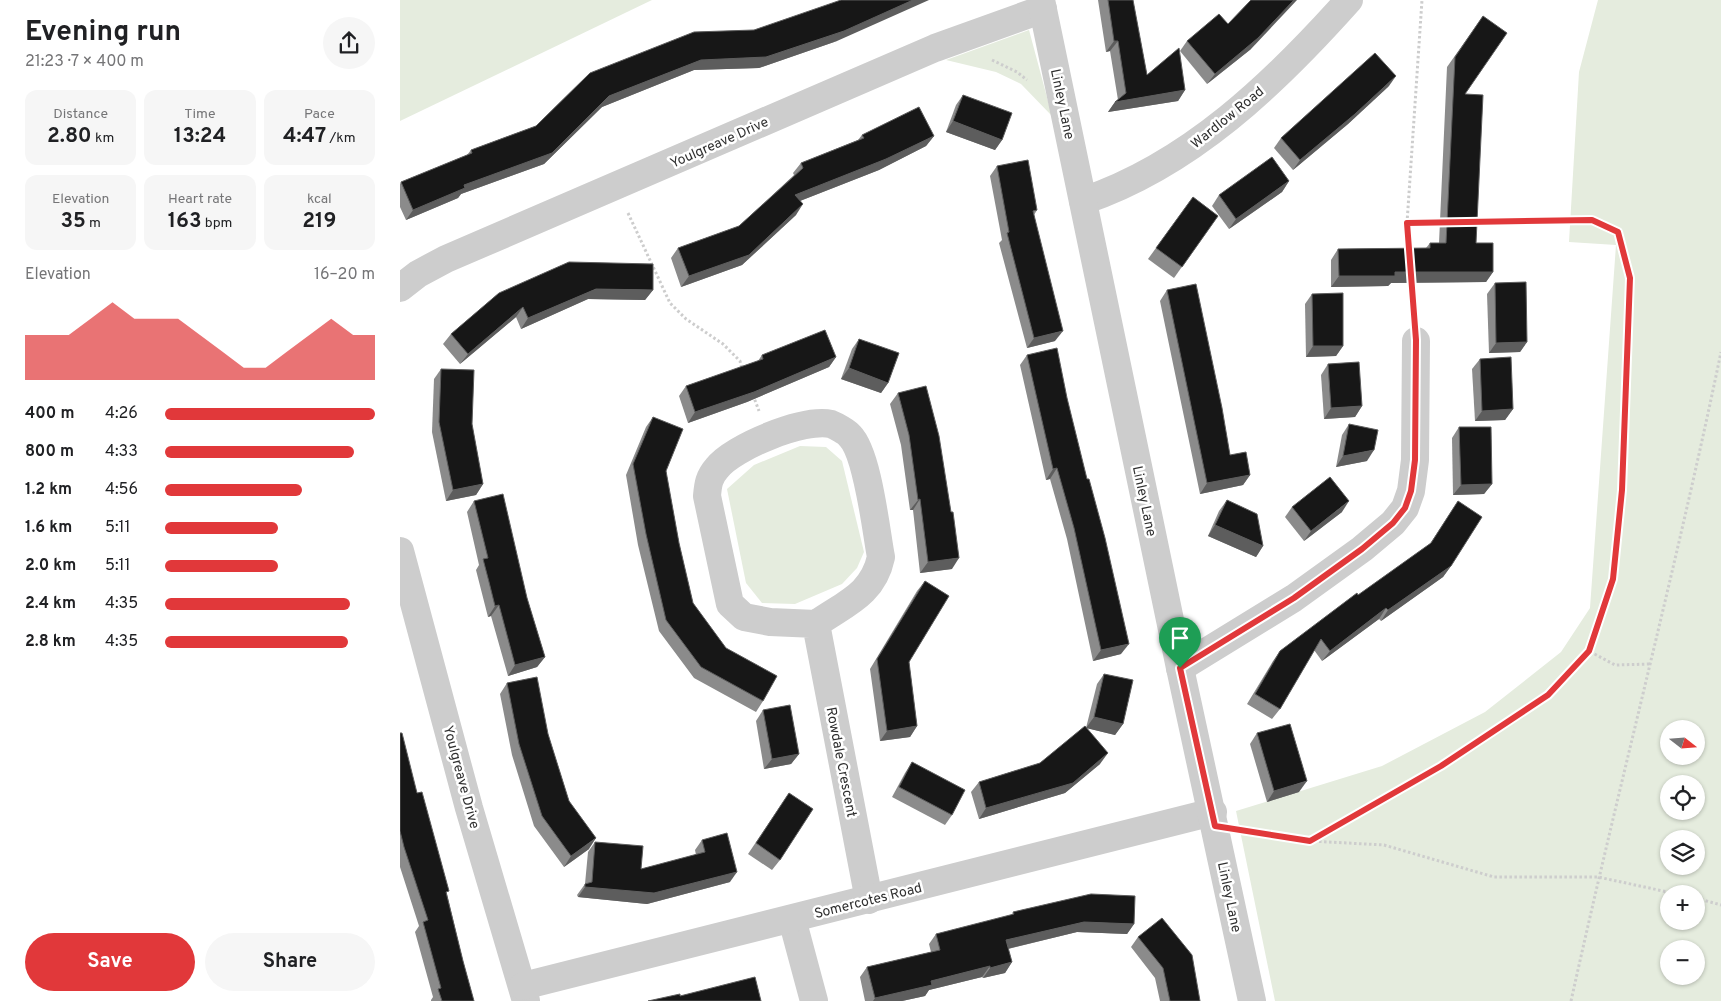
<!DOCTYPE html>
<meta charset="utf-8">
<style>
:root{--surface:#fff;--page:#f6f6f6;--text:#202124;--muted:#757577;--accent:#e1383a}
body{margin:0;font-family:Overpass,sans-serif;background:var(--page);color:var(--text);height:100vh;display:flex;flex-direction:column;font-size:19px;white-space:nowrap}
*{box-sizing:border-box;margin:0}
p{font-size:16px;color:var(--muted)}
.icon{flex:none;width:28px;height:28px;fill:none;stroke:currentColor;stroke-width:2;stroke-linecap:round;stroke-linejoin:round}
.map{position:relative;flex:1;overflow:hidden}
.sheet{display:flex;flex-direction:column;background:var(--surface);width:400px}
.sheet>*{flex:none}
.needle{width:32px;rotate:107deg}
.tools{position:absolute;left:1260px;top:720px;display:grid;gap:10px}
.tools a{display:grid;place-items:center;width:45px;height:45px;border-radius:50%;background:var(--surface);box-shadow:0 1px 4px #0004;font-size:25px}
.pin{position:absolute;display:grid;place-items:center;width:42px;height:42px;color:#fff;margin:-51px -21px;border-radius:50% 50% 50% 0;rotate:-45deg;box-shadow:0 0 5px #0007}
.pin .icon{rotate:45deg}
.round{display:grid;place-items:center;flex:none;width:52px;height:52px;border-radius:26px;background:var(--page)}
.overview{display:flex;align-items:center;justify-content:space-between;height:85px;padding:0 25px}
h1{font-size:28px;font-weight:700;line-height:38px}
.figures{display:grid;grid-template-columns:repeat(3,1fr);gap:8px;height:85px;padding:5px 25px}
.figures div{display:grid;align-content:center;border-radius:12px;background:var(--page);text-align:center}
.figures b{font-size:21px;font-weight:700}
.figures small{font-size:14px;font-weight:400}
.figures p{font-size:14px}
.chart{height:140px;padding:10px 25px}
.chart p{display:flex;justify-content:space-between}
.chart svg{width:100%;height:90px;margin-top:5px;fill:var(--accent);opacity:.7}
.cta{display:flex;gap:10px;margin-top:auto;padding:10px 25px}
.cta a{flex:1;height:58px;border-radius:30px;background:var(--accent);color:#fff;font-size:20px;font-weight:700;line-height:58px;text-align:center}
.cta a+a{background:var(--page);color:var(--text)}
ul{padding:0 25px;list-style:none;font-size:16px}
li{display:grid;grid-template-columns:80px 60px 1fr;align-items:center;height:38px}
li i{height:12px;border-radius:6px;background:var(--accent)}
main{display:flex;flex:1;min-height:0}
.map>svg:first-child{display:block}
</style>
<main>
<section class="sheet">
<div class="overview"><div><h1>Evening run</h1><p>21:23 · 7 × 400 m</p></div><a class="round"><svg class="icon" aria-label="share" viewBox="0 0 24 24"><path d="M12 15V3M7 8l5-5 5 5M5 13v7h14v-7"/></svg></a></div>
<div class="figures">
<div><p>Distance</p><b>2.80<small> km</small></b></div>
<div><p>Time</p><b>13:24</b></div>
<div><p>Pace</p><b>4:47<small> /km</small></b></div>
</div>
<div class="figures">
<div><p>Elevation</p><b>35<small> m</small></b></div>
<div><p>Heart rate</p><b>163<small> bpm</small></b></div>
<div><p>kcal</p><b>219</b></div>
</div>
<div class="chart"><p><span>Elevation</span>16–20 m</p>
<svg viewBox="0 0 160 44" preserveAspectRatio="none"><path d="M0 44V22L10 22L20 22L30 14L40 6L50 14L60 14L70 14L80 22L90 30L100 38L110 38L120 30L130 22L140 14L150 22L160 22V44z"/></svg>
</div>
<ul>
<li><b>400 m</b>4:26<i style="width:100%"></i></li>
<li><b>800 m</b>4:33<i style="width:90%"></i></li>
<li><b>1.2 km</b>4:56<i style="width:65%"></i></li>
<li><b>1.6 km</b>5:11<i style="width:54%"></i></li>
<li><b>2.0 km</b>5:11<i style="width:54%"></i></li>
<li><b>2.4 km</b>4:35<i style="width:88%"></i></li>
<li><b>2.8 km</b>4:35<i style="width:87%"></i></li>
</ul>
<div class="cta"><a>Save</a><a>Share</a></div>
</section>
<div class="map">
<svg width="1321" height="1001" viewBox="0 0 1321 1001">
<rect width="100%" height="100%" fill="#fff"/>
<!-- green -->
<g fill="#e5ecde" fill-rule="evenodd">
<polygon points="0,0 252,0 0,121"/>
<path d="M1198,0H1321V1001H875L836,811L982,766L1085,712L1161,652L1190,608L1216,245L1169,242L1179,72ZM1269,729H1296V756H1269ZM1269,784H1296V811H1269ZM1269,839H1296V866H1269ZM1269,894H1296V921H1269ZM1269,949H1296V976H1269Z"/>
<polygon points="629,30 652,116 621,84 596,72 546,60"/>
<polygon points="400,446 426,447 442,461 464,552 457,568 442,584 395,604 362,603 346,583 327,489 354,465"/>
</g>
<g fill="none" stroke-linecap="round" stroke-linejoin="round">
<!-- path -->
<g stroke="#cdcdcd" stroke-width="3" stroke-dasharray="2.5 2.5" stroke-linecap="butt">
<polyline points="592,60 617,72 627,80"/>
<polyline points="228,213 270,303 286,319 323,344 340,361 342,369"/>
<polyline points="1073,222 1192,219 1218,232 1230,278 1222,491 1213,579 1189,651"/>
<polyline points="1007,223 1044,223"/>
<polyline points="1009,253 1007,223 1022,0"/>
<polyline points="1011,279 1014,313"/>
<polyline points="353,395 359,411"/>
<polyline points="845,830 910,841 984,845 1094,877 1198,877 1277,894"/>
<polyline points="911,841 1041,766 1148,695 1189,651 1215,665 1251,664"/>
<polyline points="1296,898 1321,905"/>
<path d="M1171,1001C1219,784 1276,569 1321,352"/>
</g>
<!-- minor -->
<g stroke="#cdcdcd" stroke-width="28">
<path d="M683,201C790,165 875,83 949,0"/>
<polyline points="0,288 18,274 46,259 535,48 643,9"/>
<polyline points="0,551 69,808 126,1001"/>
<path d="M416,624C444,604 473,595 481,557C476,531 468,454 450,436C447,432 436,426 431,424C404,418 333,447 317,468C309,477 308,484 307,496L330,604L344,617L370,622L416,624L469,900"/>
<polyline points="780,668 894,598 962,549 993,523 1005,508 1011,491 1015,460 1016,341"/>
<polyline points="392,919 414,1001"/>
<polyline points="123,986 813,812"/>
</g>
<!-- tertiary -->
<polyline stroke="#cdcdcd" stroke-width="28" points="641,0 780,668 852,1001"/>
</g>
<!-- wall -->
<g fill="#8b8b8b">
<polygon points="698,0 733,0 747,75 785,90 778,101 708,112 715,102 718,100 710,51 706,52"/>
<polygon points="1083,16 1065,94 1076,243 1093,272 1086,282 991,283 988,286 931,287 931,260 938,249 1026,248 1030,243 1039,243 1047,67"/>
<polygon points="828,24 851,49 807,84 780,51 787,41"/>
<polygon points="437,41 359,68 294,70 202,107 144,164 61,194 58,198 6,220 0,207 0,184 1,182 67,155 71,150 136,126 190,73"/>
<polygon points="989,86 948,124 893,170 874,148 881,138"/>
<polygon points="563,95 602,140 595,150 546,132 556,105"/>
<polygon points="462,135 534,136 526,146 479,170 400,201 396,215 342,265 281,287 271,258 278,248 339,226 394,175 393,173 401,163 458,140"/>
<polygon points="597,166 637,210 634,215 655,341 627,348 599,243 602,240 590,176"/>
<polygon points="889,181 882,192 829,229 812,206 819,195"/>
<polygon points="793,197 818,216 774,278 748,259"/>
<polygon points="1095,283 1127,342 1120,352 1089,353 1087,294"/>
<polygon points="253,290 245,300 188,299 121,329 116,317 60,364 43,344 51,334 99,293"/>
<polygon points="767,290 830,455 850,475 843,485 800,494 760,301"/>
<polygon points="912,294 943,346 936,356 906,357 905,304"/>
<polygon points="459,339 488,383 481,393 441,379 452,349"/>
<polygon points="362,355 436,357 429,367 347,402 288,423 279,396 286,386 358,361"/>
<polygon points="627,355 667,398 721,654 693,661 667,539 650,479 646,480 620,365"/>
<polygon points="1080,359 1113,409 1105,420 1075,421 1072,369"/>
<polygon points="928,364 962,406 955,417 924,419 921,375"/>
<polygon points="41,369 72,424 83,484 76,495 46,501 32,432 34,379"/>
<polygon points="498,393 552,569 520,573 513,510 510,510 501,445 490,404"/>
<polygon points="253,417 266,471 279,543 293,603 363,701 356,712 294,678 259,631 238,545 226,475 246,427"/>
<polygon points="949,424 967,461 936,467 942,435"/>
<polygon points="1059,427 1092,484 1084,494 1053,495 1052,438"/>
<polygon points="827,500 863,546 856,557 808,536 819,511"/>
<polygon points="74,501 127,598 145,657 137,667 108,676 91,616 88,617 76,570 79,565 67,512"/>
<polygon points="1058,501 1051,566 1043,577 981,621 979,619 922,661 914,650 880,709 872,719 847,704 873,661 880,651 1030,544"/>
<polygon points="892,507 942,512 904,541 885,517"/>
<polygon points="525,581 509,662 517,726 510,737 480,741 470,669 517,591"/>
<polygon points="704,674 723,724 715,735 687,728 700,764 665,793 579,819 571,792 579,782 640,763 686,728 697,684"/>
<polygon points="107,683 148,734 169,801 189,849 164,867 134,826 112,755 100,694"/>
<polygon points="363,710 399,754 391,764 364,769 356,721"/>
<polygon points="0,733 17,793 47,894 63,961 74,1001 31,1001 31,1000 33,997 15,932 19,926 0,867"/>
<polygon points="857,733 899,792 867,802 850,744"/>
<polygon points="512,762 552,815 545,825 492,797 505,773"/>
<polygon points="389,793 380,860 372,870 348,854"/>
<polygon points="302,840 330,882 247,904 178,897 177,895 185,884 188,852 195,842 241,869 296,855 295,850"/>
<polygon points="613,912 734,924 727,934 677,932 608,949 612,962 605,973 583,978 582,977 529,990 525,996 502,1001 465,1001 460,977 467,967 531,952 529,944 536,934 612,915"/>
<polygon points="738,937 800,1001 760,1001 755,978 731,947"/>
</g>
<!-- shaded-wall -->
<g fill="#5d5d5d">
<polygon points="513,0 529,0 437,41 359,68 294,70 202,107 144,164 61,194 58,198 6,220 13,210 64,185 209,96 301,60"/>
<polygon points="894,0 897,0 851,49 807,84 815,74"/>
<polygon points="714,41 718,41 710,51 706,52"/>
<polygon points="996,76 989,86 948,124 893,170 900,160"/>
<polygon points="785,90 778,101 708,112 715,102"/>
<polygon points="553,121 602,140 595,150 546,132"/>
<polygon points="534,136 526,146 479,170 387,206 395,195"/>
<polygon points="889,181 882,192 829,229 836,219"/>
<polygon points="403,204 396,215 342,265 281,287 289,276"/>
<polygon points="995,272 1093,272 1086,282 991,283 988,286 931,287 939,276"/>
<polygon points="196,289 253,290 245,300 188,299 121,329 128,318"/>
<polygon points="123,307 116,317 60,364 68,354"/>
<polygon points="663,331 655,341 627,348 634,338"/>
<polygon points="1127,342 1120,352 1089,353 1096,343"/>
<polygon points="913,346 943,346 936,356 906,357"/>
<polygon points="436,357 429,367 347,402 288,423 295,412"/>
<polygon points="449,368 488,383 481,393 441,379"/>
<polygon points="962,406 955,417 924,419 931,408"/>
<polygon points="1113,409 1105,420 1075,421 1082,411"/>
<polygon points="974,450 967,461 936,467 943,456"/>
<polygon points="657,468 650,479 646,480 653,469"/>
<polygon points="850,475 843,485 800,494 807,483"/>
<polygon points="83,484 76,495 46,501 53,490"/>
<polygon points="1092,484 1084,494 1053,495 1061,485"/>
<polygon points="520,499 513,510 510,510 518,500"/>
<polygon points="949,501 942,512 904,541 911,531"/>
<polygon points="815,525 863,546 856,557 808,536"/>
<polygon points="559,558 552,569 520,573 528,562"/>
<polygon points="1051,566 1043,577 981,621 988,610"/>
<polygon points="99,605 91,616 88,617 95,606"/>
<polygon points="986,608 979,619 922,661 930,651"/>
<polygon points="729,644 721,654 693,661 701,650"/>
<polygon points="145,657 137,667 108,676 115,665"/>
<polygon points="694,717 723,724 715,735 686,728"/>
<polygon points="517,726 510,737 480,741 487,731"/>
<polygon points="708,753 700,764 665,793 579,819 586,808"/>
<polygon points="399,754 391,764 364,769 372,759"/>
<polygon points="907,781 899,792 867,802 874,791"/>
<polygon points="196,838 189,849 164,867 171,856"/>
<polygon points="337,872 330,882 247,904 178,897 185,887"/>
<polygon points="684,922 734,924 727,934 677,932 599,951 606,940"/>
<polygon points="612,962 605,973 583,978 590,968"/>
<polygon points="590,966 582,977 529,990 525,996 502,1001 473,1001 475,998 531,981"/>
</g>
<!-- building -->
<g fill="#171717" stroke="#5d5d5d">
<polygon points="441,0 513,0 444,31 366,57 301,60 209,96 152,153 64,185 65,188 13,210 1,182 72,153 71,150 136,126 190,73 294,32 354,30"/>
<polygon points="708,0 733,0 747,75 779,48 785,90 715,102 726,93 718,41 714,41"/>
<polygon points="851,0 894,0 858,38 815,74 787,41 819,14 828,24"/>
<polygon points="1083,16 1107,33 1065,94 1083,95 1076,243 1093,243 1093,272 995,272 995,276 939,276 938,249 1030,248 1030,243 1046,243 1055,57"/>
<polygon points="975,53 996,76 955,114 900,160 881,138"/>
<polygon points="563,95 612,113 602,140 553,121"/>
<polygon points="519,107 534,136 486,159 395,195 403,204 349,255 289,276 278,248 339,226 403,168 401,163 464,138 462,135"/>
<polygon points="872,157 889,181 836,219 819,195"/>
<polygon points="628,160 637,210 633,211 663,331 634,338 607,233 609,232 597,166"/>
<polygon points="793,197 818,216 782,267 756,248"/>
<polygon points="169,262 253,264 253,290 196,289 128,318 123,307 68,354 51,334 99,293"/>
<polygon points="1126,282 1127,342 1096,343 1095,283"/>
<polygon points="796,284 822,408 830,455 846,452 850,475 807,483 767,290"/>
<polygon points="943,293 943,346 913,346 912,294"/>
<polygon points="425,330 436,357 354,392 295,412 286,386 363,359 362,355"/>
<polygon points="459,339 499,353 488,383 449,368"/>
<polygon points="657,348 667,398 687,479 689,479 705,538 729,644 701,650 674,528 657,468 653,469 627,355"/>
<polygon points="1111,357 1113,409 1082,411 1080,359"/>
<polygon points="959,362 962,406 931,408 928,364"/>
<polygon points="41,369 74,370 72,424 83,484 53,490 39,422"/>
<polygon points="526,386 539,436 551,512 553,512 559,558 528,562 520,499 518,500 509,435 498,393"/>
<polygon points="253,417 283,429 266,471 279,543 293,603 326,648 377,676 363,701 301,667 266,620 246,534 233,464"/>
<polygon points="949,424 978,430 974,450 943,456"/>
<polygon points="1059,427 1091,427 1092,484 1061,485"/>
<polygon points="930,477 949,501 911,531 892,507"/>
<polygon points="103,494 127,598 145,657 115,665 99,605 95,606 89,582 83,559 88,558 74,501"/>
<polygon points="827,500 857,514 863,546 815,525"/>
<polygon points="1058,501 1082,517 1051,566 988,610 986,608 930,651 921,639 880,709 855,694 880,651 957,593 958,595 1031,543"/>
<polygon points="525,581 549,596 509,662 517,726 487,731 477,659"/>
<polygon points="704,674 733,680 723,724 694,717"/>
<polygon points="137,677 148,734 169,801 196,838 171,856 142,816 119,744 107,683"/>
<polygon points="390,705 399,754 372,759 363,710"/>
<polygon points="890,724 907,781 874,791 857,733"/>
<polygon points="685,726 708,753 673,783 586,808 579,782 640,763"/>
<polygon points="0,733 2,733 17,793 22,792 49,891 46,892 63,961 74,1001 42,1001 38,989 41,988 23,922 28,920 4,847 0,831"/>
<polygon points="512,762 565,790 552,815 499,787"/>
<polygon points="389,793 413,809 380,860 356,843"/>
<polygon points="327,833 337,872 254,893 185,887 185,884 192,882 195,842 243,846 241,869 305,852 302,840"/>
<polygon points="691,894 735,896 734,924 684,922 606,940 612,962 590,968 590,966 531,981 532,985 475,998 467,967 540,950 536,934 614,914 613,912"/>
<polygon points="762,918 792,955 800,1001 770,1001 763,968 738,937"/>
<polygon points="355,977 361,1001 248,1001 280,994 280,996"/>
</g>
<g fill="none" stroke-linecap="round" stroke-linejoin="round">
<!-- route casing -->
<g stroke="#fff" stroke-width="10">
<polygon id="route" points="1192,220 1218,232 1230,278 1222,490 1213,579 1189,651 1148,695 1041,766 910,841 815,826 780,668 894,598 962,549 993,523 1005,508 1011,491 1015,460 1016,340 1007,223"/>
</g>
<!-- route -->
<use href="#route" stroke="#e1383a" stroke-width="6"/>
</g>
<g text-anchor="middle" stroke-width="5" stroke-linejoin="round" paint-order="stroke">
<!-- street labels -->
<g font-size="14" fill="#303030" stroke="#fff">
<text transform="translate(663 104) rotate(78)" y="5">Linley Lane</text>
<text transform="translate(827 117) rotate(-39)" y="5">Wardlow Road</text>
<text transform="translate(319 142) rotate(-24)" y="5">Youlgreave Drive</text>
<text transform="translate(745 501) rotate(78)" y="5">Linley Lane</text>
<text transform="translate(442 762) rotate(79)" y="5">Rowdale Crescent</text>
<text transform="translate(62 777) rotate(75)" y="5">Youlgreave Drive</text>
<text transform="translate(830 897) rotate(78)" y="5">Linley Lane</text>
<text transform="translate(468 900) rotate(-14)" y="5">Somercotes Road</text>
</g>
</g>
</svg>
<div class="tools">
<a><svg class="needle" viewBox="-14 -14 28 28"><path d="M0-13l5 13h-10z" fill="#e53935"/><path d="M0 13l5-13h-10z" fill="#757577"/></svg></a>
<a><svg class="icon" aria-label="locate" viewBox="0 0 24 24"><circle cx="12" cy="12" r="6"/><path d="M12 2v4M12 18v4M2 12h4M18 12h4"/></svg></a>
<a><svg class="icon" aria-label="layers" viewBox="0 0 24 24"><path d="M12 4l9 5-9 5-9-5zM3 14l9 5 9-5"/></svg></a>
<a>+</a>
<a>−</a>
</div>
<div class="pin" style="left:780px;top:668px;background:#1e9e55"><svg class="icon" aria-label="arrive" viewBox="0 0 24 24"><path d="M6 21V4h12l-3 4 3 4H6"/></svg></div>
</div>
</main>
